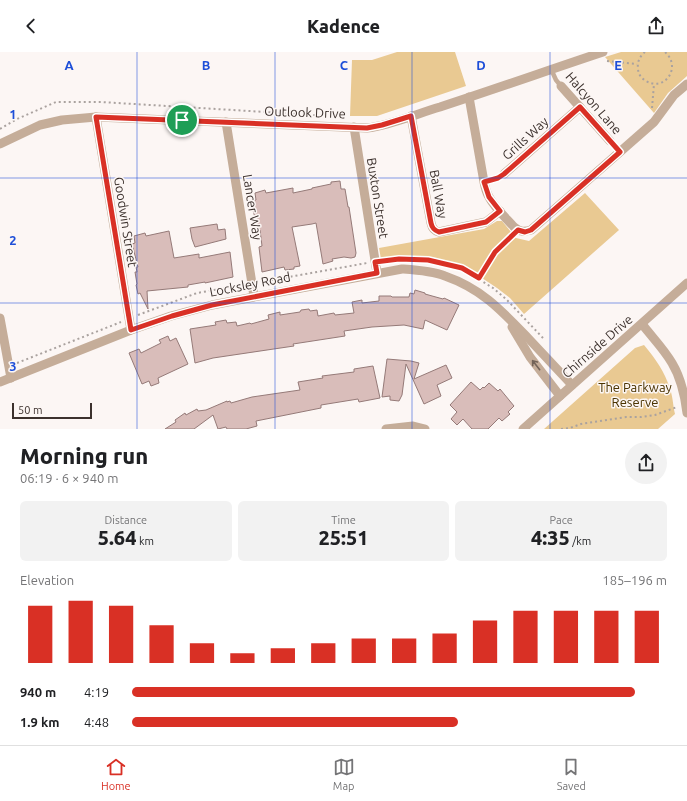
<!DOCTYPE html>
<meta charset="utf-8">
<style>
:root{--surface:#fff;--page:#f2f2f2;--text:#202124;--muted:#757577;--line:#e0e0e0;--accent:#d93025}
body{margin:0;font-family:Ubuntu,sans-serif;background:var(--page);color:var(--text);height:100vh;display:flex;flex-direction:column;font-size:15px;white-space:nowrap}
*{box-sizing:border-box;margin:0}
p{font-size:13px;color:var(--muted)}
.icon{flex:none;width:22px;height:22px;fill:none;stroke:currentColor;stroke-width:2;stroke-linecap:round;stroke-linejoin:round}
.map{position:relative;height:377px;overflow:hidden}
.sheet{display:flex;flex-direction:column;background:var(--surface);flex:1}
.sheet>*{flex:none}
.scale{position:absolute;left:12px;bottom:10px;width:80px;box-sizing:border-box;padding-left:4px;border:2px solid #3c312d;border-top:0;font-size:11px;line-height:14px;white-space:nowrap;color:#3c312d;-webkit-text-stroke:3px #fcf6f4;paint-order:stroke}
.pin{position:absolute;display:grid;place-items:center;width:34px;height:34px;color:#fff;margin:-17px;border:2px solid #fff;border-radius:50%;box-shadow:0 1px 4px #0007}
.round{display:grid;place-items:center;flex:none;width:42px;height:42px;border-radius:21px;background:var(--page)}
.summary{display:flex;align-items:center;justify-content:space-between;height:68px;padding:0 20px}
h1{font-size:22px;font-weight:800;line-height:30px}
.figures{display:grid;grid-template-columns:repeat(3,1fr);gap:6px;height:68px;padding:4px 20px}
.figures div{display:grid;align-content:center;border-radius:6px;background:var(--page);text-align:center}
.figures b{font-size:20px;font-weight:800}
.figures small{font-size:11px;font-weight:400}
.figures p{font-size:11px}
.chart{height:112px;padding:8px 20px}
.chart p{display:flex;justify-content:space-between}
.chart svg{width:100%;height:72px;margin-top:4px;stroke:var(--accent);stroke-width:6}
ul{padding:0 20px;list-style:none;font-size:13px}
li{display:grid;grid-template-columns:64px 48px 1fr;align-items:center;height:30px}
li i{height:10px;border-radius:5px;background:var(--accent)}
header{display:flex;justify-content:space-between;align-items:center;height:52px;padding:0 20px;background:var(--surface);font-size:18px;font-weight:800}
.tabs{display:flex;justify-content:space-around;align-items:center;height:56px;border-top:1px solid var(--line);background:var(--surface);font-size:11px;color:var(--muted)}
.tabs a{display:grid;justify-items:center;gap:2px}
.tabs .current{color:var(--accent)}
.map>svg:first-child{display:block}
</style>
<header><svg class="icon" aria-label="back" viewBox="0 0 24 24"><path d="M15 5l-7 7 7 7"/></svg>Kadence<svg class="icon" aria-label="share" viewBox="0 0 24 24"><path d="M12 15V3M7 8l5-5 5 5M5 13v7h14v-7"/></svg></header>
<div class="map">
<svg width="687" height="377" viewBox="0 0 687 377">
<rect width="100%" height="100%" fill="#fcf6f4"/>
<!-- green -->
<g fill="#e9c992">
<polygon points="397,0 455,0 466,34 377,64 350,64 352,8 372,8"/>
<polygon points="621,0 687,0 687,24 668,41 654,61 605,5"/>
<polygon points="585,141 619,178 524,262 510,246 497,236 479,224 458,214 428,206 406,205 381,207 379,196 484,177 497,169 502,169 516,186 529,189"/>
<path d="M644,293C655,306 665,320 670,337C673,345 673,354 675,362L658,377H544L635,296Z"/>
</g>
<!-- building -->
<g fill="#d9bdba" stroke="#957a78">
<polygon points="340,129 341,137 345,137 348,155 349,155 356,201 355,205 351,206 344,205 332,207 333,209 323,212 316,171 312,172 292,175 300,214 294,215 294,217 285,218 284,215 262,220 259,195 262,194 260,178 258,178 253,158 253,149 256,148 255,141 265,138 266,141 293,136 293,141 312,137 312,136 331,132 331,130"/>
<polygon points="217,172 218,178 225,177 226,187 195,195 192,187 190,176"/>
<polygon points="169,179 174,206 199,202 199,206 230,200 233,225 205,231 205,230 188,233 188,235 147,239 148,257 140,241 138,242 136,233 137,232 135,220 137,220 136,215 138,215 132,192 135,191 134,184 145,181 146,184"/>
<polygon points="415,238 425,241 425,242 443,247 444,246 459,253 447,278 425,268 423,277 404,273 372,275 344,279 345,284 293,292 294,294 213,306 195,311 190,277 216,273 215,270 226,268 227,271 236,270 237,274 250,271 251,272 269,267 268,263 280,260 280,263 300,260 301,258 309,257 310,259 317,258 318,264 334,261 335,263 354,261 352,250 362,248 362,251 379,249 379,244 391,244 392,245 409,245 410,241 414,242"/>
<polygon points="168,284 170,289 176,286 188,312 158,326 159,331 151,334 149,329 142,332 129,301 139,297 141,301 161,291 159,288"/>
<polygon points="387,307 411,309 419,311 414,327 446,313 452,326 437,333 441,344 424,352 406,312 402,343 399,349 390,348 390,344 382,345"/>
<polygon points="373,314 380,346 359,350 358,347 321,353 321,356 256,369 257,374 246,377 227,377 226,375 218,377 213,363 194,377 165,377 176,370 175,368 185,361 186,363 197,357 198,359 206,358 227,349 227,350 230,349 231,351 252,345 300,338 298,330 323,326 322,324 354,320 354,317"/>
<polygon points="471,330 480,338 483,335 484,336 489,331 498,339 500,337 514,354 508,360 510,362 502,369 499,366 488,377 472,377 463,367 457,373 451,367 457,360 450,353"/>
</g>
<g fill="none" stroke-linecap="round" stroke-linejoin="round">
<!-- path -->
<g stroke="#aaa29f" stroke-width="2" stroke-dasharray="2 3" stroke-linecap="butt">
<path d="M645,0C640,4 637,10 638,16C638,22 641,26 646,29C665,40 682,15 665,0"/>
<polyline points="607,9 637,12"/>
<polyline points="652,56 654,32"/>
<polyline points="0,77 17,67 56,50 101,50 315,63"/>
<polyline points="443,212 461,216 493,236 506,247 543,286"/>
<polyline points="479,226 495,200 511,185"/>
<polyline points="261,230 367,211"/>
<polyline points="138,263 197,241 243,233"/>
<polyline points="17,311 121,270"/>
<polyline points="561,377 570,376 581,372 626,365 641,365 655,363 677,355"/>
</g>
<!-- lane -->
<g stroke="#c5ad99" stroke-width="4.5">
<polyline points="551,17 556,28 561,34"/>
<polyline points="610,89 620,100"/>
<polyline points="484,130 498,126 504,122"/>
</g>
<!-- street -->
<g stroke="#c5ad99" stroke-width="9">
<polyline points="561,34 610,89"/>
<path d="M469,45L484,130C485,135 486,140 489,145C495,156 506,166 514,175C520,180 524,180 531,178L654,70L674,43L687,32"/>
<path d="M411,64L431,171C432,176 434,179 439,180L486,170L500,159"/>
<polyline points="96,65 131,278"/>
<polyline points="226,70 254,244"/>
<polyline points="354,75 377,221"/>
<path d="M0,92L40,73L62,68L96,65L367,76C391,73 416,62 440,55C495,37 549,18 603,0"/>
<polyline points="504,122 580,55"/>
<polyline points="0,266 11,326"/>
<path d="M642,272C652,285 664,297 672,311C681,326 685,344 687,361"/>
<polyline points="512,275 530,305 560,344"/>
<path d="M0,330L131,278L171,264L212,253L402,217C416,218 432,219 445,224C482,237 501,258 528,286C543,302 557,317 572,333"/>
<polyline points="386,377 413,374 425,377"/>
<polyline points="523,377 687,231"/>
</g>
</g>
<!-- one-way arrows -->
<defs><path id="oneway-shaft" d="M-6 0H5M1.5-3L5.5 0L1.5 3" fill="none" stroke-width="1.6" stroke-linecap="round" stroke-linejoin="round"/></defs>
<use stroke="#736358" href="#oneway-shaft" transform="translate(536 313) rotate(-128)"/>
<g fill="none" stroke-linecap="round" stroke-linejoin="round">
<!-- route casing -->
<g stroke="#fff" stroke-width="8">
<path id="route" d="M580,55L620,100L531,178L525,180L518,178L495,200L479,226L462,216L428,208L399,207L375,210L377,221L212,253L172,264L131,278L96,65L367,76L382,73L411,64L431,171C432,176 434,178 439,180L486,170L500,159L489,145L484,130L498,126L504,122Z"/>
</g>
<!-- route -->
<use href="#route" stroke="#d93025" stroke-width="5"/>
</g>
<!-- grid -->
<path fill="none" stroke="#1d4ed8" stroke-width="1" stroke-opacity="0.55" d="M137,0V377M275,0V377M412,0V377M550,0V377M0,126H687M0,251H687"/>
<g text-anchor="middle" stroke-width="3" stroke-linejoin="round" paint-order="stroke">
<!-- street labels -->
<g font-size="13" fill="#3c312d" stroke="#fcf6f4">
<text transform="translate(594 51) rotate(49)" y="5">Halcyon Lane</text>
<text transform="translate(305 60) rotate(2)" y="5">Outlook Drive</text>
<text transform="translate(525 86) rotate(-42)" y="5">Grills Way</text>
<text transform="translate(439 142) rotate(79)" y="5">Ball Way</text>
<text transform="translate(378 146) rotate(81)" y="5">Buxton Street</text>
<text transform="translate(253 155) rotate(81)" y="5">Lancer Way</text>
<text transform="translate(126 170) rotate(81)" y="5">Goodwin Street</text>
<text transform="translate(250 232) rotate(-11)" y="5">Locksley Road</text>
<text transform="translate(597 294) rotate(-41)" y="5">Chirnside Drive</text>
</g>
<!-- park labels -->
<g font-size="13" fill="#4a3300" stroke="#fcf6f4">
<text x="635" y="340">The Parkway<tspan x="635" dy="15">Reserve</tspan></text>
</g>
</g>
<g font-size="13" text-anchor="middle" font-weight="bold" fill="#1d4ed8" stroke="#fcf6f4" stroke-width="3" stroke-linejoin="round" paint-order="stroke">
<text x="69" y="18">A</text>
<text x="206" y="18">B</text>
<text x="344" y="18">C</text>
<text x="481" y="18">D</text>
<text x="618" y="18">E</text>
<text x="13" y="67">1</text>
<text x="13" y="193">2</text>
<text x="13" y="319">3</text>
</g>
</svg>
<div class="scale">50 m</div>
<div class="pin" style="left:182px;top:68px;background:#1e9e55"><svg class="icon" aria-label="arrive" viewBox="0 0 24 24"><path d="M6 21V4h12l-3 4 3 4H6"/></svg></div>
</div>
<section class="sheet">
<div class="summary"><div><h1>Morning run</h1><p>06:19 · 6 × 940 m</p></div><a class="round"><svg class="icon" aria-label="share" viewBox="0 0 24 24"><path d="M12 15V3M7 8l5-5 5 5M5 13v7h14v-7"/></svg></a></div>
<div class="figures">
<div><p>Distance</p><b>5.64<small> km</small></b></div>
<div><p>Time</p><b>25:51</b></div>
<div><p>Pace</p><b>4:35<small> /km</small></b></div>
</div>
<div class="chart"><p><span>Elevation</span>185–196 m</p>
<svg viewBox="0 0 160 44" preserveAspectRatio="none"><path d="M5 44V9M15 44V6M25 44V9M35 44V21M45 44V32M55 44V38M65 44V35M75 44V32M85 44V29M95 44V29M105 44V26M115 44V18M125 44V12M135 44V12M145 44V12M155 44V12"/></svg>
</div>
<ul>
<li><b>940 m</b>4:19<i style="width:94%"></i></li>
<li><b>1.9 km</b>4:48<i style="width:61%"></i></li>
</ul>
</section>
<nav class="tabs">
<a class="current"><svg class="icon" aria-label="home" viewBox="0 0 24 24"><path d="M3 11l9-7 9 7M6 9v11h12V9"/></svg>Home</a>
<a><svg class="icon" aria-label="map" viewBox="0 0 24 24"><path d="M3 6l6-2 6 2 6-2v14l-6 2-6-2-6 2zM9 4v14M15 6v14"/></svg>Map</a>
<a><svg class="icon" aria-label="saved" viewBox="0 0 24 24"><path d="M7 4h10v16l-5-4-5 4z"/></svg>Saved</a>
</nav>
